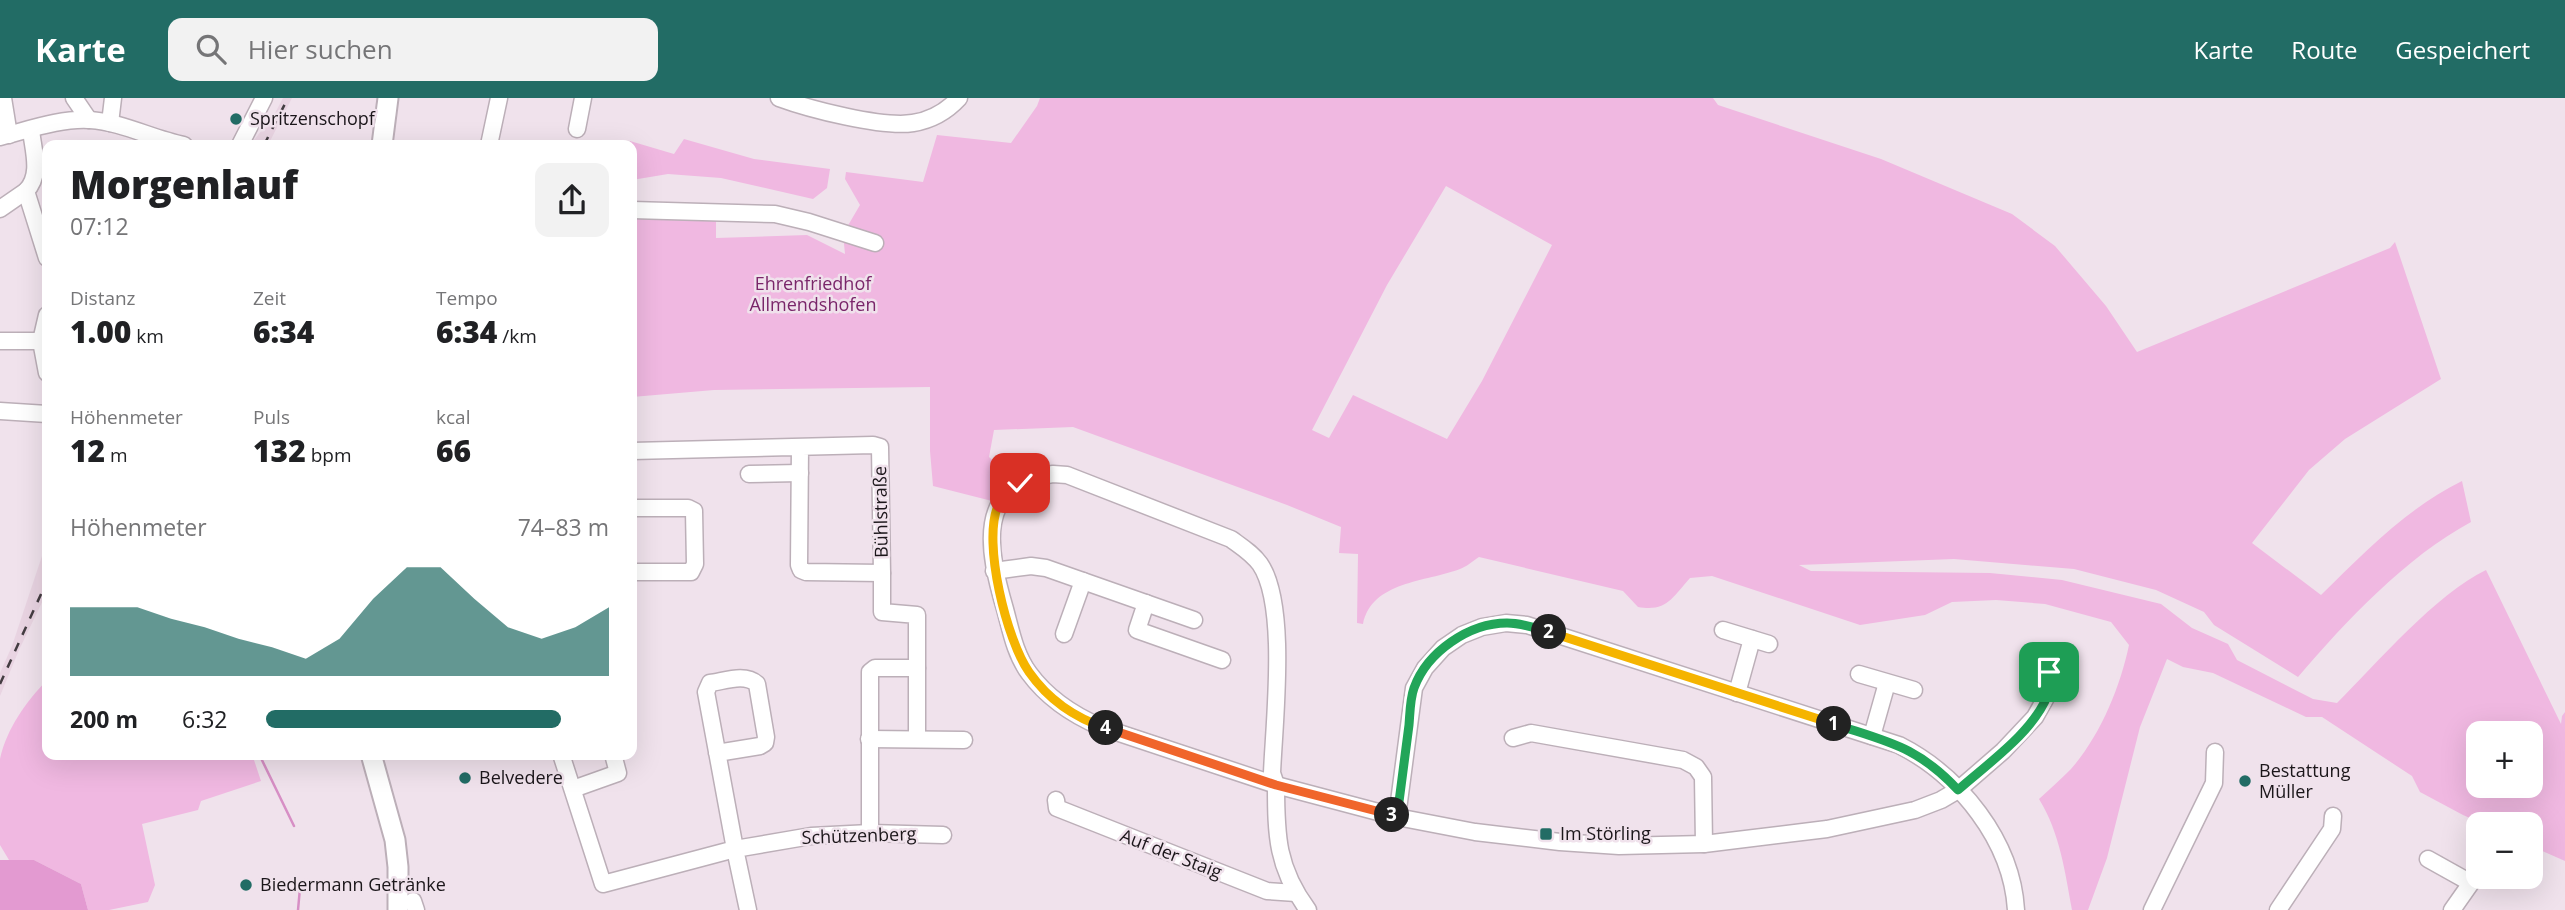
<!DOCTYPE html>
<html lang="de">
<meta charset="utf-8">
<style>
:root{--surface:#fff;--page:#f2f2f2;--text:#202124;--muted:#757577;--accent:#226c65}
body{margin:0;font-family:"Open Sans",sans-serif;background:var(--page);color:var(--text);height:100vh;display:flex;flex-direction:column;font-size:26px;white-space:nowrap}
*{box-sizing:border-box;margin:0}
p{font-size:23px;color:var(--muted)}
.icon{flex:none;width:38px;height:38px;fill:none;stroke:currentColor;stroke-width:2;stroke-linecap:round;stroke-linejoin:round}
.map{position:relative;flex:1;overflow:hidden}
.details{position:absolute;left:42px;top:42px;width:595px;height:620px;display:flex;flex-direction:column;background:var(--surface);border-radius:14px;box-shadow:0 7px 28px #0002}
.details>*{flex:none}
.tools{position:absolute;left:2466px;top:623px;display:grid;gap:14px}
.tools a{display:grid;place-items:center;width:77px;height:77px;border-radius:14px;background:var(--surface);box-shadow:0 7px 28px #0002;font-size:35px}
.pin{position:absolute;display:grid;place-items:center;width:60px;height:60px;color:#fff;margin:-30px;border-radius:14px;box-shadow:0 4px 10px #0006}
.km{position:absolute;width:35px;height:35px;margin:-18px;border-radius:50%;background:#222;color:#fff;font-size:19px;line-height:35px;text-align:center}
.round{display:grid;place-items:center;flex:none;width:74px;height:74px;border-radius:14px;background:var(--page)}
.headline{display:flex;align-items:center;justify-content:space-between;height:119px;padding:0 28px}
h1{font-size:38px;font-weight:800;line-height:52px}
.figures{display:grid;grid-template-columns:repeat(3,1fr);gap:10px;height:119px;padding:7px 28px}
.figures div{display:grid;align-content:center}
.figures b{font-size:30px;font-weight:800}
.figures small{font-size:19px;font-weight:400}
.figures p{font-size:19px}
.chart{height:196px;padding:14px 28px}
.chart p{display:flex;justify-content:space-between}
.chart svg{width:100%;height:126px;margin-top:7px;fill:var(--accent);opacity:.7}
ul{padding:0 28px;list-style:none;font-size:23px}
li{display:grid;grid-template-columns:112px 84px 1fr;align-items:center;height:52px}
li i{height:18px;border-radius:9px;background:var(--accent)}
header{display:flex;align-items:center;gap:42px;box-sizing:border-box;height:98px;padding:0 35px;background:var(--accent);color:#fff}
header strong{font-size:33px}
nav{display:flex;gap:38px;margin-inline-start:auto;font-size:24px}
.search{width:490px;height:63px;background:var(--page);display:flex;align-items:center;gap:18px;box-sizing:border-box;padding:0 24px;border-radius:14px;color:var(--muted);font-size:26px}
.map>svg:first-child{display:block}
</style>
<header>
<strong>Karte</strong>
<div class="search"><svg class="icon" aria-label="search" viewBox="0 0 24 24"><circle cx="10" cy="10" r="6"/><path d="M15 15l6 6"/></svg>Hier suchen</div>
<nav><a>Karte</a><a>Route</a><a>Gespeichert</a></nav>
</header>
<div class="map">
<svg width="2565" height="812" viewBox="0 0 2565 812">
<rect width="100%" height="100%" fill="#f0e2ec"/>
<!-- built -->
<g fill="#e9d4e2">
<polygon points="283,0 292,0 268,47 250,47 274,17"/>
<polygon points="47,443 47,494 19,552 0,598 0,575 12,548"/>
</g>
<!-- green -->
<g fill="#f0b8e1" fill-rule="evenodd">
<path d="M1040,0H1713L1718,7L1881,61L2012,116L2055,148L2106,208L2137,254L2390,150L2395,144L2441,281L2345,341L2309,372L2252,445L2321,497C2364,455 2407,410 2462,383L2471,424C2406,459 2346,523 2298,579L2214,527L2204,514L2156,492L2074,471L1954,461L1799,467L1811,473L1990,475L2062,482L2161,506L2192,530L2228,546L2237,562L2313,601L2337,605C2377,565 2436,496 2486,472L2561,626L2562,618L2565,614V763L2531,748L2530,726H2483L2463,717L2420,694L2412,678L2322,619H2306L2213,575L2183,569L2167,561L2140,629L2107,760L2088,812H2072C2065,774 2060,735 2039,701C2050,691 2061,681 2071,671C2100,638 2120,590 2129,547L2111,524L2045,506L1996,502L1952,504L1925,517L1860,527L1712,478L1690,480C1672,500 1667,514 1638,509L1623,493L1479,459C1473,463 1466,469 1460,471C1426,484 1372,483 1363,526L1357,525L1358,456L1339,455L1341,429L1287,407L1073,329L994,332L989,359L1009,377L996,391L992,403L933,388L930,353V289L714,292L632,299V114L716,115V140L807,137L845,156L843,136L860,107L845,81L846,74L923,84L937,37L1011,45L1037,8ZM1446,88L1552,147L1482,283L1447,341L1353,297L1329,340L1312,332L1387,187ZM2478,635H2530V688H2478Z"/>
<polygon points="684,41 754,61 830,71 827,90 813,101 721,80 668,76 632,82 630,43 674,56"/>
<path d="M47,582V656H252L261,683L201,703L198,712L142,726L155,787L148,804L109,812H88L81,786L34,762H9L0,747V661C7,630 26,604 47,582Z"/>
</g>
<!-- forest -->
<polygon fill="#e39ad1" points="0,762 34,762 81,786 88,812 0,812"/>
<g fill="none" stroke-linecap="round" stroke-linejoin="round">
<!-- stream -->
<g stroke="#d78fc5" stroke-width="2.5">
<polyline points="259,656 294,728"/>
<polyline points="298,812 300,790"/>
</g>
<!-- minor casing -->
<g stroke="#bcafb8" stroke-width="19">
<g id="minor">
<polyline points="3,0 9,37"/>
<polyline points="74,0 89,22"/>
<path d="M779,0C809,11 882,30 913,25C932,22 946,14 959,0"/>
<polyline points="110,25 113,0"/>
<polyline points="577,31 583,0"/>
<path d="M31,32C33,52 42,77 26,93L47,160"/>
<path d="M0,39C28,32 61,20 90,22C122,24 153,41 184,47"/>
<polyline points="240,47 264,0"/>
<polyline points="489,47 499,0"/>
<polyline points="0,111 26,93"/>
<polyline points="632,112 775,116 809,124 875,145"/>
<polyline points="47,217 41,243 47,275"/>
<polyline points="0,243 41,243"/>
<polyline points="0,313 47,316"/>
<polyline points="632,353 873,347 880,349 882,475 806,474 801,472 799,467 800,349"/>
<polyline points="749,376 800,375"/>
<path d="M1053,376L1067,377L1231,441C1242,449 1252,455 1260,466C1288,507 1274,624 1272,675L1276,687L1101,629C1073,617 1048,601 1029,575C1015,556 1011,533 1005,511C988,453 974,386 1053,376Z"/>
<polyline points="632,410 688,410 694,413 695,466 691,474 632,474"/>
<polyline points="994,473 1031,468 1046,470 1194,522"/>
<polyline points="1146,505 1137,532 1222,562"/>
<polyline points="1723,532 1769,546"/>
<polyline points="1064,536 1083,483"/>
<polyline points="1859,576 1914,592"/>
<polyline points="1737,595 1752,541"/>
<polyline points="1872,638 1887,585"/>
<polyline points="1513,640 1531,635 1683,662 1696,669 1703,679 1704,746"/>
<polyline points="869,641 964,642"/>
<polyline points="917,641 917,570"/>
<path d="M561,656L603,786L735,751L706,594L710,585C725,583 745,575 757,586L766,639L765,645L760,648L717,655"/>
<polyline points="573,691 618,675 613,656"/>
<polyline points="1056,702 1057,710 1267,793 1296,795"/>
<path d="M1397,719L1414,590L1425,570L1443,550L1462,537L1482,529L1506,525L1527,527L1899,647C1960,678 2012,743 2016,812"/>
<polyline points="870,735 870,574 875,570 917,570 917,517 882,514 882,475"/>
<polyline points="2428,761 2471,785 2452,812"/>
<polyline points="413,803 416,812"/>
<polyline points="748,812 735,751 811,738 870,735 943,737"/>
<path d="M1308,812C1277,770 1276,738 1276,687L1397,719L1475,734L1560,744L1619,748L1704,746L1827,731L1915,712L1941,702L1958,692L2003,653L2035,619L2049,594V574"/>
<polyline points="2152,812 2214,685 2215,654"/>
<polyline points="2278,812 2332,731 2333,718"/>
</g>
</g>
<!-- major casing -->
<g stroke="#bcafb8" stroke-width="23">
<g id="major">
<polyline points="382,47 388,0"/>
<polyline points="371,656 395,742 398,769 398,812"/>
</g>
</g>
<!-- minor -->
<use href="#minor" stroke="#fff" stroke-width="16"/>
<!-- major -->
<use href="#major" stroke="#fff" stroke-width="19"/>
<!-- rail -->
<g stroke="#443d42" stroke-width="2.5" stroke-dasharray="9 9" stroke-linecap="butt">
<polyline points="264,47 288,0"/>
<polyline points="0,586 47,483"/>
</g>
</g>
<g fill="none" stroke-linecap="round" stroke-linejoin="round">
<!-- split-1 casing -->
<g stroke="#fff" stroke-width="14">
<path id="split-1" d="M1834,626C1888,644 1917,648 1958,692C1987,666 2034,634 2048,596C2050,590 2049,581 2049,574"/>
</g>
<!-- split-2 casing -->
<g stroke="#fff" stroke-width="14">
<polyline id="split-2" points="1549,534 1834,626"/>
</g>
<!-- split-3 casing -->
<g stroke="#fff" stroke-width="14">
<path id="split-3" d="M1392,717L1397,719C1401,688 1405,658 1409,627C1410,615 1410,601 1414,590C1427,554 1469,525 1507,525C1522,525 1536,530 1549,534"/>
</g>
<!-- split-4 casing -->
<g stroke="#fff" stroke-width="14">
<polyline id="split-4" points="1106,630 1276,687 1392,717"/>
</g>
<!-- split-5 casing -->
<g stroke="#fff" stroke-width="14">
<path id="split-5" d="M1020,385C1011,392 1003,398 998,408C982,444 1007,543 1029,574C1048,601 1075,620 1106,630"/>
</g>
<!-- split-1 -->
<use href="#split-1" stroke="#22a559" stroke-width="9"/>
<!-- split-2 -->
<use href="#split-2" stroke="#f5b400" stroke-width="9"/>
<!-- split-3 -->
<use href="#split-3" stroke="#22a559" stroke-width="9"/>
<!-- split-4 -->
<use href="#split-4" stroke="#f0652b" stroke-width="9"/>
<!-- split-5 -->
<use href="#split-5" stroke="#f5b400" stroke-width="9"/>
</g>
<!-- markers -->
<g fill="#226c65" stroke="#f0e2ec" stroke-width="2.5">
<circle cx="236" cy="21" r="7"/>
<circle cx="465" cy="680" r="7"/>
<circle cx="2245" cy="683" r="7"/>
<rect x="1539" y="729" width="14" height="14" rx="3.5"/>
<circle cx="246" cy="787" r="7"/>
</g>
<g text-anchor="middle" stroke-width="5" stroke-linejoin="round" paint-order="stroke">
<!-- poi labels -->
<g font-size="18" fill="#1b161a" stroke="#f0e2ec" text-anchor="start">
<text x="250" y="27">Spritzenschopf</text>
<text x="2259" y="679">Bestattung<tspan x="2259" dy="21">Müller</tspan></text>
<text x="479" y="686">Belvedere</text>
<text x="1560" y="742">Im Störling</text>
<text x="260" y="793">Biedermann Getränke</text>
</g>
<!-- park labels -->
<g font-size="18" fill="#7a266a" stroke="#f0e2ec">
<text x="813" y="192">Ehrenfriedhof<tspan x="813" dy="21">Allmendshofen</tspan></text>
</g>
<!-- street labels -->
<g font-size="18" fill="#1b161a" stroke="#f0e2ec">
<text transform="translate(881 414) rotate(-91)" y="6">Bühlstraße</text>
<text transform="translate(859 738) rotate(-2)" y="6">Schützenberg</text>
<text transform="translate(1171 756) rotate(21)" y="6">Auf der Staig</text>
</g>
</g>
</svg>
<div class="tools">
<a>+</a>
<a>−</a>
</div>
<div class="pin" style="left:2049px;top:574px;background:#1e9e55"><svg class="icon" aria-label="arrive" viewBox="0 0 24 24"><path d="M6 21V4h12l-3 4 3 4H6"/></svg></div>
<div class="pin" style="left:1020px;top:385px;background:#d93025"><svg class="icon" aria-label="check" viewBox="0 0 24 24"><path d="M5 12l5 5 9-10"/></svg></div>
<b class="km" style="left:1834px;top:626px">1</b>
<b class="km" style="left:1549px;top:534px">2</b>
<b class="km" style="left:1392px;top:717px">3</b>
<b class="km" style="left:1106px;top:630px">4</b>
<section class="details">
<div class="headline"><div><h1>Morgenlauf</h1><p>07:12</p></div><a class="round"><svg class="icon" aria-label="share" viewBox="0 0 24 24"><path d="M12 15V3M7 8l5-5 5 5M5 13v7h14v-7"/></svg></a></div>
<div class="figures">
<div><p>Distanz</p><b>1.00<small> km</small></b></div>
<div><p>Zeit</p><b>6:34</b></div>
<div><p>Tempo</p><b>6:34<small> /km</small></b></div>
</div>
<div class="figures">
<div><p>Höhenmeter</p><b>12<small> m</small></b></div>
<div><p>Puls</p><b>132<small> bpm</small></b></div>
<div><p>kcal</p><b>66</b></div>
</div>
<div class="chart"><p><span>Höhenmeter</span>74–83 m</p>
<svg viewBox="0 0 160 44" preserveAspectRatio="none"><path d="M0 44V20L10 20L20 20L30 24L40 27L50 31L60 34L70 38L80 31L90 17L100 6L110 6L120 17L130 27L140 31L150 27L160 20V44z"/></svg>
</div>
<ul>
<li><b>200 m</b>6:32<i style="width:86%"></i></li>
</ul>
</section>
</div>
